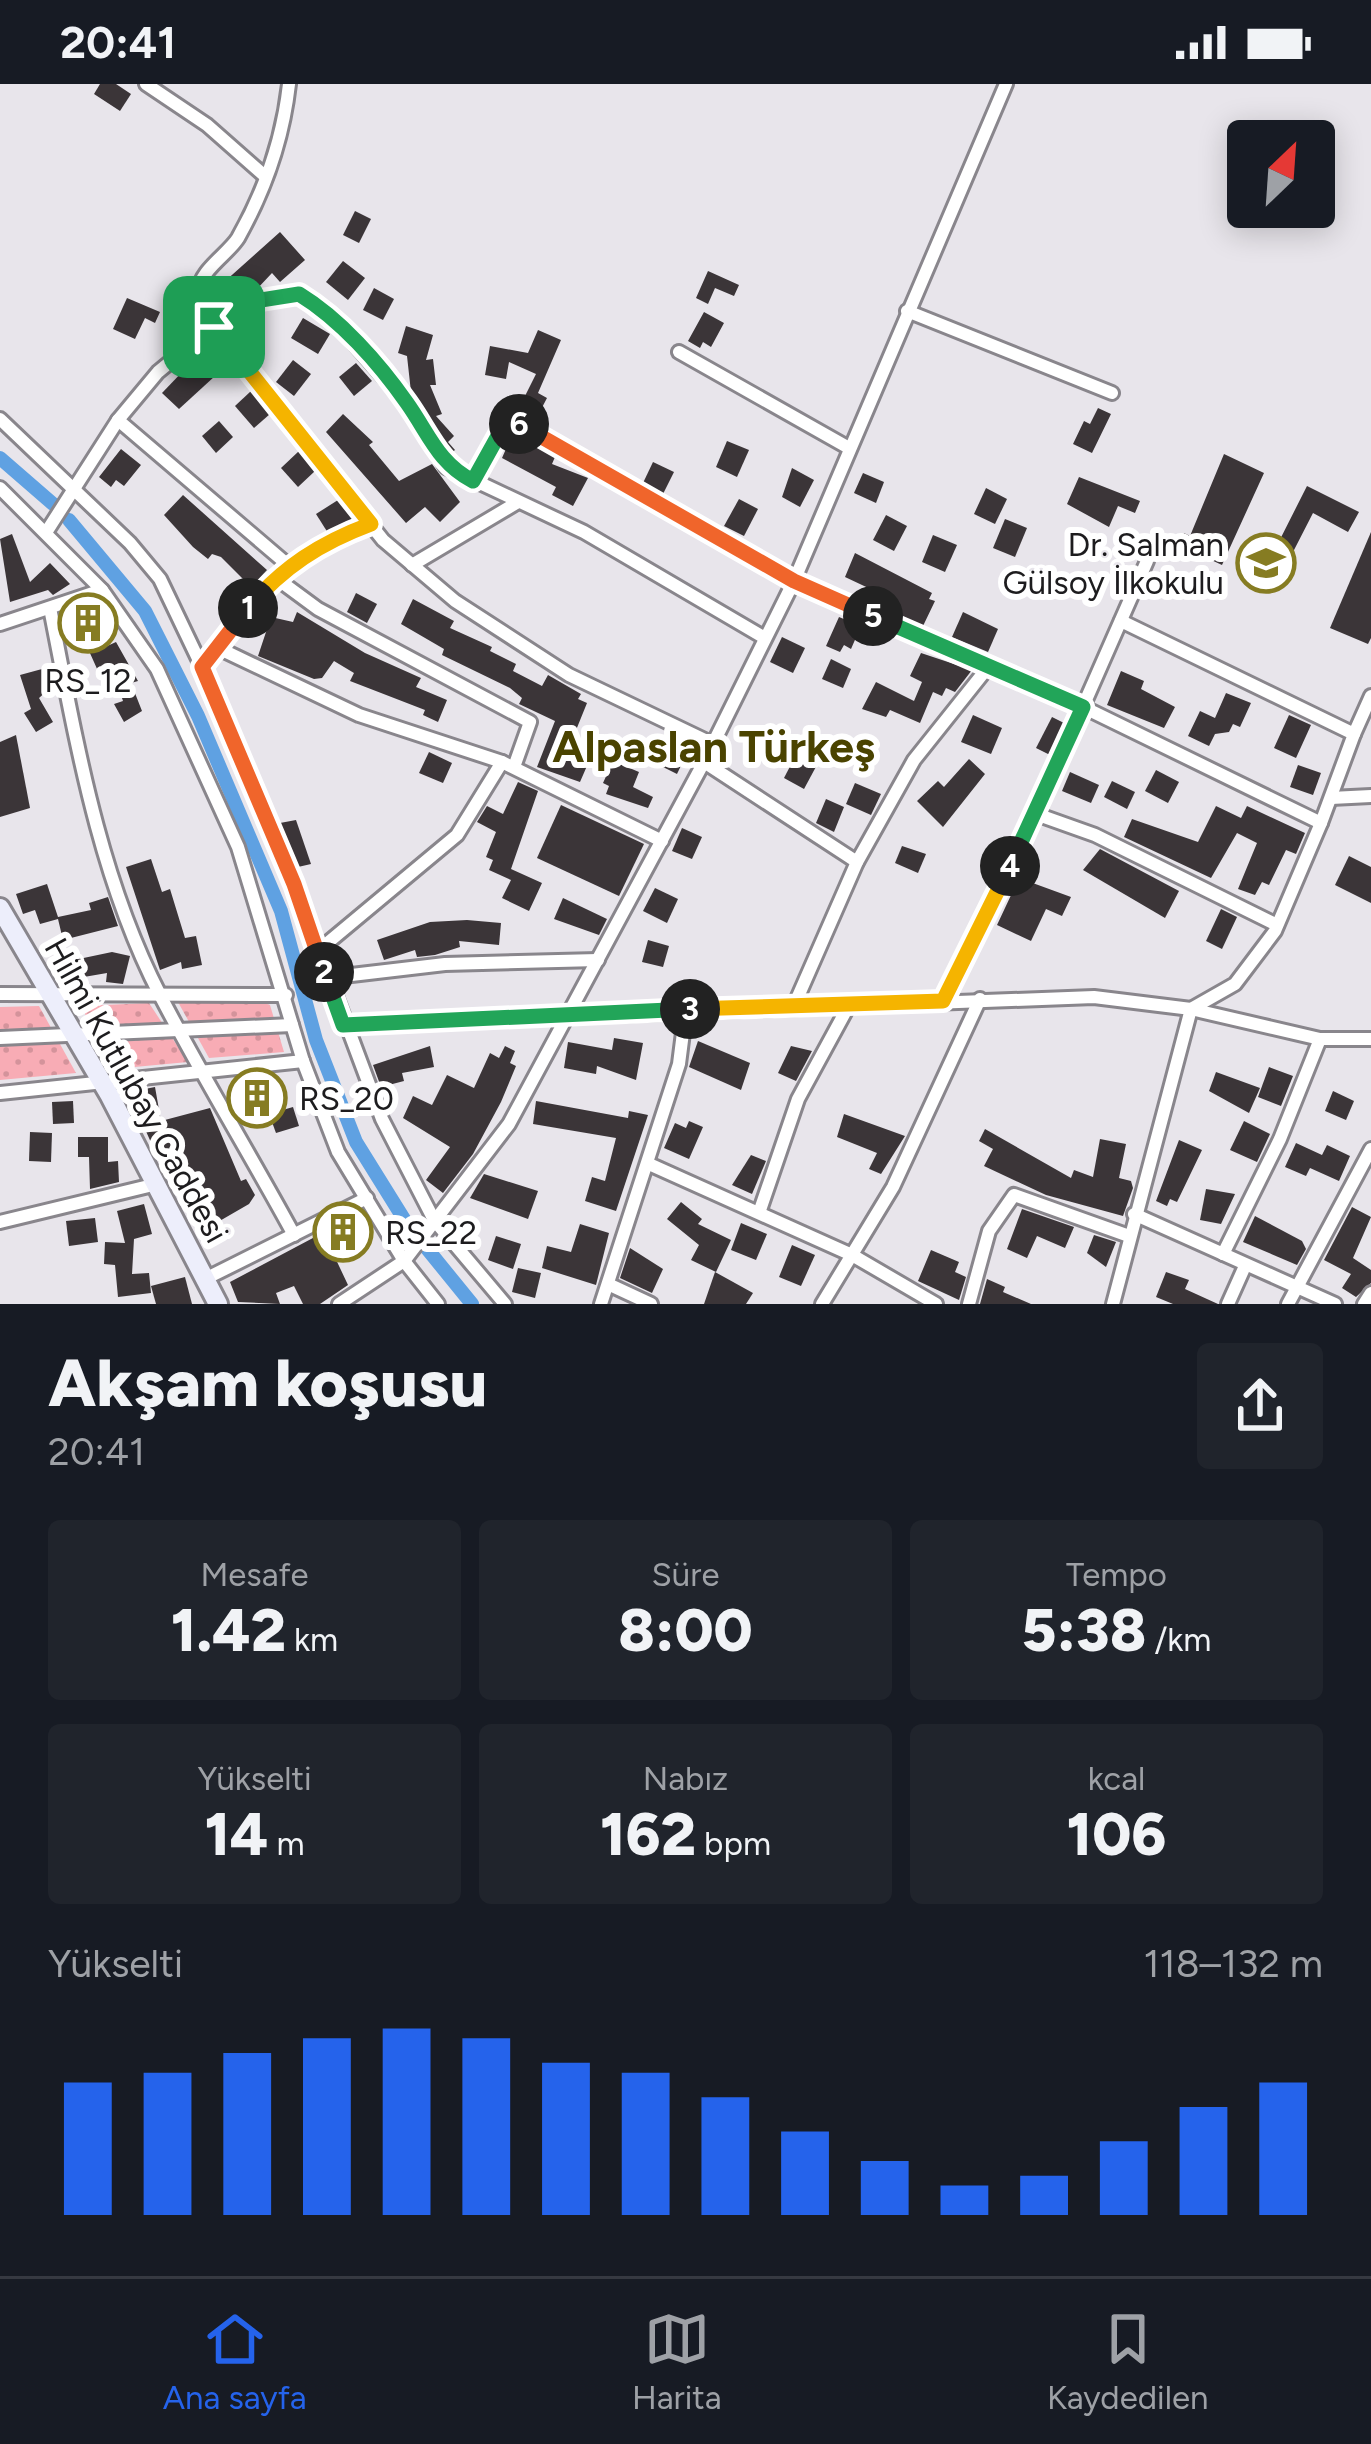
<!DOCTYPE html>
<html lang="tr">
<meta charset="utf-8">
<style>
:root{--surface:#171b24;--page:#20242c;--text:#f1f3f6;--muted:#9ea1a6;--line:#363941;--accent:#2563eb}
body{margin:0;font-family:Figtree,sans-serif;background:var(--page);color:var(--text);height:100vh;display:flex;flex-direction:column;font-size:45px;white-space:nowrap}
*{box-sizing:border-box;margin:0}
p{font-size:39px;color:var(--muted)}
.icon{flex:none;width:66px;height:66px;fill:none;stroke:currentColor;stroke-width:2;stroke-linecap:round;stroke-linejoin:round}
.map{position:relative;height:1220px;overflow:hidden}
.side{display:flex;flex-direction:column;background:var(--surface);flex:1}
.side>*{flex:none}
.needle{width:78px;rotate:25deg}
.fabs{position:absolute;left:1227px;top:36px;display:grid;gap:24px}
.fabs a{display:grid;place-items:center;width:108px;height:108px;border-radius:12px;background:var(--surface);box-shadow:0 6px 30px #0003;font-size:60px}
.pin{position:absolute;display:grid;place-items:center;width:102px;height:102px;color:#fff;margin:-51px;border-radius:24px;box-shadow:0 6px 18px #0006}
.km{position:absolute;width:60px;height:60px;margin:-30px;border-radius:50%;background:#222;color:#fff;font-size:33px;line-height:60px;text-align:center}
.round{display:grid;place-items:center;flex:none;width:126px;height:126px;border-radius:12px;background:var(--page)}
.headline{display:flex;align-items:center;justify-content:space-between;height:204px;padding:0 48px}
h1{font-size:66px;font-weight:800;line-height:90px}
.stats{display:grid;grid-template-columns:repeat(3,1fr);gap:18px;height:204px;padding:12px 48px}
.stats div{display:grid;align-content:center;border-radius:12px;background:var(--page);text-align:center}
.stats b{font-size:60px;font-weight:800}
.stats small{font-size:33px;font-weight:400}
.stats p{font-size:33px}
.chart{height:336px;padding:24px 48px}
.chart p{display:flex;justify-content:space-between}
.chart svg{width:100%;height:216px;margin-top:12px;stroke:var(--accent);stroke-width:6}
.status{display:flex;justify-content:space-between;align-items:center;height:84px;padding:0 60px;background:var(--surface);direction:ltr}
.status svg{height:33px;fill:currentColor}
.tabs{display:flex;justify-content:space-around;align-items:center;height:168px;border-top:3px solid var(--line);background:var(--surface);font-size:33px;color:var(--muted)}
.tabs a{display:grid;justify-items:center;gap:6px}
.tabs .selected{color:var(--accent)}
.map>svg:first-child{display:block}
</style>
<div class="status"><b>20:41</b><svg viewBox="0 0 49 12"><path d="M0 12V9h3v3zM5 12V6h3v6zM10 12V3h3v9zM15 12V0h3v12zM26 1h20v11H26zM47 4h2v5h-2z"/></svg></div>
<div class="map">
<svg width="1371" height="1220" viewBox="0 0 1371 1220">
<defs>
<pattern id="green-dots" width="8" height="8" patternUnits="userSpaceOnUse" patternTransform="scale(3)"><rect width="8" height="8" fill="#f8acb5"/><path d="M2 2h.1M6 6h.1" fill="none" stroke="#d4939b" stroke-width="1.8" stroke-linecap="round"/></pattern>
</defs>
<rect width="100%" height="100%" fill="#e8e5eb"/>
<!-- green -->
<g fill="url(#green-dots)">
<polygon points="251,914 270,921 284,968 209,974 178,918"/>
<polygon points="149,919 188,978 113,985 81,922"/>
<polygon points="39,922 76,989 0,996 0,923"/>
</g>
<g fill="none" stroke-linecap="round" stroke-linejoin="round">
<!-- canal -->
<g stroke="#5fa1e2" stroke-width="14">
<polyline points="0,374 53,420"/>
<polyline points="69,436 145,527 198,632 281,827 316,956 356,1058 407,1140 472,1220"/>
</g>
</g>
<!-- building -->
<g fill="#3b3538">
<polygon points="100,0 116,0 131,10 120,27 94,10"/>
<polygon points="355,127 371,135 359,159 343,151"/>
<polygon points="280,148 305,176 280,198 272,189 256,206 233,208 223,199"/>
<polygon points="343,177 365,194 348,216 326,198"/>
<polygon points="708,187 739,201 734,212 715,204 708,220 696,214"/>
<polygon points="374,204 394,215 383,236 363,226"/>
<polygon points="127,214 160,228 155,239 145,234 135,255 113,245"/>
<polygon points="704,228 724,239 711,263 703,258 700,264 688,257"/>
<polygon points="248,229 260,261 249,271 228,244"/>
<polygon points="303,234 330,250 318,270 291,254"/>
<polygon points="406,242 433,251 426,276 433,275 436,301 430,301 442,330 436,332 454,352 448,358 455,366 450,370 411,308 407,272 398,269"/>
<polygon points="538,246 561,256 538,309 547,314 535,337 518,326 536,290 509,278 506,295 485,291 490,262 528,269"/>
<polygon points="209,260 227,281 179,325 162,309"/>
<polygon points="293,276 311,290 294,312 276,298"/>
<polygon points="356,279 372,297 354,312 339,293"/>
<polygon points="251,307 270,330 254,344 235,322"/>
<polygon points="1098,324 1111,330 1092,369 1073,360 1084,337 1090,340"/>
<polygon points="343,330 373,358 369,361 399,397 432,380 460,418 440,438 425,423 406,439 326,348"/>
<polygon points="219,337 233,353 216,369 202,352"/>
<polygon points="513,349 555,373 552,380 588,394 573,422 552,411 556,403 502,374"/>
<polygon points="727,357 749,366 737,393 716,383"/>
<polygon points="121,365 141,381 124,402 116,396 111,403 99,393"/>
<polygon points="299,367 315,387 298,403 281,384"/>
<polygon points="1224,370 1264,389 1222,481 1179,461 1184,449 1190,452"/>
<polygon points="653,378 674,388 663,410 643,399"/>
<polygon points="792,384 814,396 800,423 782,413"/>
<polygon points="863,389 884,398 876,419 854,409"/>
<polygon points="1079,393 1140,417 1135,429 1118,422 1109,443 1067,420"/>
<polygon points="1307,402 1359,428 1348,448 1313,429 1274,505 1259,497"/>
<polygon points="986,404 1007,415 995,440 974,430"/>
<polygon points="183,411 267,486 251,503 221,473 212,470 208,475 193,463 164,431"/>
<polygon points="739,415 758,425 744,452 724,442"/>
<polygon points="338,416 354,436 328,449 316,430"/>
<polygon points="886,431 907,442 894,467 873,456"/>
<polygon points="1005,435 1027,444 1015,473 993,464"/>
<polygon points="1371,448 1371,554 1368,560 1330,544"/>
<polygon points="12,450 30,498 50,479 70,500 53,511 48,506 10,518 0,455"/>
<polygon points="933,451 957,461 945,488 922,478"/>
<polygon points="855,469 932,509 929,515 935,517 923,542 891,528 896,517 845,493"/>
<polygon points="356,509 377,520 367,539 347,528"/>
<polygon points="413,515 454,537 450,544 492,563 490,567 516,580 513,587 542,602 548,591 581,610 578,615 587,619 568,666 590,675 580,698 537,683 555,637 519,620 522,614 510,604 442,571 444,565 401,540"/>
<polygon points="95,520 105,563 116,558 138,597 131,599 142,627 124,638 114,620 123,617 111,581 98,587 85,558 80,559 73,527"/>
<polygon points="297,528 365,569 421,594 416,603 447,616 438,638 423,631 425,626 350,597 354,589 334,577 322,594 314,595 258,572 271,533 293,538"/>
<polygon points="963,528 998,545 988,568 952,553"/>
<polygon points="839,533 861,542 851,565 844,561 840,568 826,562"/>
<polygon points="782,553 805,564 793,589 770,578"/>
<polygon points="921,569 972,586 955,608 946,604 942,612 933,608 920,639 890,626 886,633 862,625 876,598 914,617 922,598 910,592"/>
<polygon points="831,575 851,585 843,604 822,595"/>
<polygon points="42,585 49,605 39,614 53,638 36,648 24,629 31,625 20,591"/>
<polygon points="1121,587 1144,597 1141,605 1175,623 1164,644 1107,621"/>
<polygon points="1226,609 1251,619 1240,643 1233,640 1229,648 1215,650 1209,662 1188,652 1200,627 1215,634"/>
<polygon points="973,631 1002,644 991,670 961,658"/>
<polygon points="1289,631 1311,641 1296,674 1274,664"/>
<polygon points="1052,633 1064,639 1050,671 1036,664"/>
<polygon points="16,651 30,724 0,733 0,658"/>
<polygon points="666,656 688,667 677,690 655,679"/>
<polygon points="429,668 452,679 443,699 419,689"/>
<polygon points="797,669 818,679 804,705 784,694"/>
<polygon points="969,675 985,690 943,743 917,717 938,697 944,703"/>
<polygon points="613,677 639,688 633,703 653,713 648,724 606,710 609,702 603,699"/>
<polygon points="1298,681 1321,689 1313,711 1290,703"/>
<polygon points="1156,686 1179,698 1168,719 1145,707"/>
<polygon points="1070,688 1099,701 1091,719 1062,707"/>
<polygon points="1112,697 1135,708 1127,725 1104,713"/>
<polygon points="518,698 538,707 511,785 542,799 529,827 502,814 511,796 489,786 493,776 486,773 496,748 477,738 487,722 503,730"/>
<polygon points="855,699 881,710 871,731 846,720"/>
<polygon points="826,715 844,723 834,748 816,739"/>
<polygon points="561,721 644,760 619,812 537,774"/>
<polygon points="1216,722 1241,734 1247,722 1305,749 1296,770 1286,766 1269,801 1262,798 1255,811 1238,805 1257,759 1237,749 1211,794 1124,753 1132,735 1198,758"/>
<polygon points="296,736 311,780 298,783 280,739"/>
<polygon points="682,744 702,753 692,775 672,767"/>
<polygon points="902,762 926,770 918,789 895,779"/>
<polygon points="1100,765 1179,807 1165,834 1083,786"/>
<polygon points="1349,772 1371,783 1371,819 1335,801"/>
<polygon points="151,775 162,808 170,805 185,854 196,852 202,881 182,885 181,878 160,886 126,783"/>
<polygon points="1019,794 1071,813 1062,832 1046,825 1031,857 997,841"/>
<polygon points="47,800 58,833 91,826 89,819 108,813 118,842 63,856 58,835 40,840 35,826 23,830 16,810"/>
<polygon points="655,804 678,815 667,839 643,827"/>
<polygon points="563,814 607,835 599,851 554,835"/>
<polygon points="1221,825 1237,833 1222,865 1206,857"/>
<polygon points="467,836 501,839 499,861 459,857 460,863 435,871 417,873 415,866 384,876 377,856 430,838"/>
<polygon points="648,856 669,862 663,883 642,878"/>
<polygon points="112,868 130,872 123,900 106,898 107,889 78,894 74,876"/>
<polygon points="614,954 643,959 636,996 597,982 596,990 564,984 568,958 612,966"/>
<polygon points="698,957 750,979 741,1006 689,983"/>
<polygon points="430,962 434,983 402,989 404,997 381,1003 373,981"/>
<polygon points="505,962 515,967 510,979 516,982 501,1018 473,1070 443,1109 426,1096 450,1063 403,1034 413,1012 432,1021 447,991 474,1004 490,969 499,974"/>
<polygon points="791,962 812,967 796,997 778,989"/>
<polygon points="1269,983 1293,992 1281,1022 1258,1013"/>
<polygon points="1216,988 1260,1004 1249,1029 1209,1007"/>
<polygon points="267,998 273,1023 247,1029 241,1004"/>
<polygon points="155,1003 161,1037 210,1024 241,1097 246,1095 255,1111 249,1120 204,1146 175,1076 161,1081 141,1036 135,1007"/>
<polygon points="1333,1007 1354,1017 1346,1036 1325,1027"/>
<polygon points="73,1017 74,1039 53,1040 52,1018"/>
<polygon points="536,1017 628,1034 629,1027 648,1031 616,1127 585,1117 592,1093 605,1097 616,1054 533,1040"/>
<polygon points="293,1023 299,1042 276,1049 269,1030"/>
<polygon points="844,1030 905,1052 881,1090 869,1085 877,1069 837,1053"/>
<polygon points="689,1037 703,1043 689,1075 664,1064 675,1039 686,1044"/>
<polygon points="1244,1037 1270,1050 1257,1078 1230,1066"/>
<polygon points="985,1045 1071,1094 1074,1086 1093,1093 1100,1055 1126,1060 1119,1094 1131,1097 1133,1104 1123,1132 1046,1111 984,1082 993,1065 979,1057"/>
<polygon points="30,1048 52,1049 51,1078 29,1077"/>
<polygon points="78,1053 108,1053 108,1078 118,1077 119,1098 90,1105 89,1073 78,1073"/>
<polygon points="1179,1056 1202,1066 1177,1118 1170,1115 1167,1122 1156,1117"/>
<polygon points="1296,1059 1322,1071 1327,1061 1350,1072 1339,1097 1310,1084 1306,1092 1285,1083"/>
<polygon points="751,1071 766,1077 752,1110 732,1101"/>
<polygon points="484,1090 538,1107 528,1135 470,1114"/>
<polygon points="1206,1105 1235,1110 1221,1140 1200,1136"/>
<polygon points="681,1118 702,1135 698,1140 731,1156 716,1188 691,1176 699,1161 667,1135"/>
<polygon points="144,1120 152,1150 134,1155 132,1190 149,1189 151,1209 118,1213 115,1181 104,1180 105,1158 125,1159 117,1127"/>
<polygon points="1352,1123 1371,1133 1353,1174 1371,1186 1371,1199 1356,1213 1342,1204 1351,1190 1324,1176"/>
<polygon points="1022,1125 1074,1143 1065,1164 1037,1152 1027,1174 1007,1165"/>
<polygon points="1255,1132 1302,1157 1306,1165 1297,1181 1243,1158"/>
<polygon points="95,1134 98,1158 69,1162 66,1137"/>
<polygon points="345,1137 347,1142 354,1139 361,1151 331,1165 348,1201 320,1220 303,1220 294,1202 276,1209 280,1220 238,1218 230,1198"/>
<polygon points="741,1139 767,1150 756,1176 731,1166"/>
<polygon points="580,1140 609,1149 596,1201 542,1184 547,1162 571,1168"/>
<polygon points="1094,1151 1116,1158 1106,1183 1087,1169"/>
<polygon points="496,1152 521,1160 513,1185 488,1176"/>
<polygon points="792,1161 815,1171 801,1202 779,1193"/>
<polygon points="630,1164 663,1185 652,1209 620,1194"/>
<polygon points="931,1166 959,1178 955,1188 966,1193 959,1216 918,1197"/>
<polygon points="518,1184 541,1189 535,1214 512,1208"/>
<polygon points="715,1188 753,1209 746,1220 704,1220"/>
<polygon points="1166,1188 1189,1196 1185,1205 1218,1220 1173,1220 1156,1213"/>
<polygon points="185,1193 192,1220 156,1220 151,1202"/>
<polygon points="987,1195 1005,1203 1003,1208 1031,1220 980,1220"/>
</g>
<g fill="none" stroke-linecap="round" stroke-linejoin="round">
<!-- street casing -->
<g stroke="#89868c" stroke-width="18">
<g id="street">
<polyline points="146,0 207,41 266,93"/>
<path d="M289,0C283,54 265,106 238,154C228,170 199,187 199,207C200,218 210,233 214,243L383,456L455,517L569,591L713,660"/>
<polyline points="907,227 1112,309"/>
<polyline points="679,268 849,364"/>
<polyline points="0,335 130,459 160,495 202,583"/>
<polyline points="118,336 288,481"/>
<polyline points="473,397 508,334 794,497 1083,623 1321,739 1275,847 1235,900 1191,925 1113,1220"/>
<polyline points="0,404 102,506 157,585 238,763 303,977 338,1068 404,1177 438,1220"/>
<path d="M371,441C290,470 252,515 202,583L294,800L382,1035L434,1136L505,1220"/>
<polyline points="47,447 118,336 158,288 242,219 299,210 325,226 405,317 446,383 584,448 765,554"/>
<polyline points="412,481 518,418"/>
<polyline points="276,494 318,525 530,638 514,683"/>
<path d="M50,524C76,655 98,791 160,911C202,992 250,1070 294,1151"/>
<polyline points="1121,537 1354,650 1321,739"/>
<polyline points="0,540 102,506"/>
<polyline points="216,563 359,631 502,678 662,757"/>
<polyline points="1354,650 1371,612"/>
<polyline points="704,678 857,778"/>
<polyline points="1331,714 1371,712"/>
<polyline points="1036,730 1095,751 1277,841"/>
<polyline points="319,866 457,751 502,678"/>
<polyline points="326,894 445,880 598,876"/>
<polyline points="0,910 286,911"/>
<polyline points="943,917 1038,725 1147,477"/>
<polyline points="793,924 857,778 914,676 989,582"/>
<polyline points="343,941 1094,913 1191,925 1320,955 1371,955"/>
<polyline points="0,954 292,941"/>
<polyline points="0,1009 303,977"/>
<polyline points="649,1080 852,1171 936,1220"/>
<polyline points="760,1126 798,1015 848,923"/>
<polyline points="1134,1130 1335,1220"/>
<polyline points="0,1138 157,1100"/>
<polyline points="1223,1170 1280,1055 1320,955"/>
<polyline points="207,1194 367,1114"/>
<polyline points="608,1200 651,1220"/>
<polyline points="339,1220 404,1177 509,1040 704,678 794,497 1006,0"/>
<polyline points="601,1220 679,980 686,925"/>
<polyline points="822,1220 893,1103 980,915"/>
<polyline points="969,1220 989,1147 1014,1111 1129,1152"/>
<polyline points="1228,1220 1245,1182"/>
<polyline points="1288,1220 1371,1065"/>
<polyline points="1364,1220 1371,1209"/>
</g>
</g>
<!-- secondary casing -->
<g stroke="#89868c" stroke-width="24">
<polyline id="secondary" points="0,824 110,1012 218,1220"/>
</g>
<!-- street -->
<use href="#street" stroke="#fff" stroke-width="12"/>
<!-- secondary -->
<use href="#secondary" stroke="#edeefb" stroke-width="18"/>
</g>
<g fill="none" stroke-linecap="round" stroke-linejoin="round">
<!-- split-1 casing -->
<g stroke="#fff" stroke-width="24">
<path id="split-1" d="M214,243L371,440C320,459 283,483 248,524"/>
</g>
<!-- split-2 casing -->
<g stroke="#fff" stroke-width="24">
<polyline id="split-2" points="248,524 202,583 294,800 324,888"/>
</g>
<!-- split-3 casing -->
<g stroke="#fff" stroke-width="24">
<polyline id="split-3" points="324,888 343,941 690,925"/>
</g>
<!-- split-4 casing -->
<g stroke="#fff" stroke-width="24">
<polyline id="split-4" points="690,925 943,917 1010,782"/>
</g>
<!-- split-5 casing -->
<g stroke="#fff" stroke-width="24">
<polyline id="split-5" points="873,532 1083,623 1010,782"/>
</g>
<!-- split-6 casing -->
<g stroke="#fff" stroke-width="24">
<polyline id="split-6" points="519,340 794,497 873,532"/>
</g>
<!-- split-7 casing -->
<g stroke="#fff" stroke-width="24">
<path id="split-7" d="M214,243L242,219L299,210C340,235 379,279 407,319C429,350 438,379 473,397L508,334L519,340"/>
</g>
<!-- split-1 -->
<use href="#split-1" stroke="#f5b400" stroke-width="15"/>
<!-- split-2 -->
<use href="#split-2" stroke="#f0652b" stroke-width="15"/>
<!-- split-3 -->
<use href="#split-3" stroke="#22a559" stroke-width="15"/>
<!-- split-4 -->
<use href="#split-4" stroke="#f5b400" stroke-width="15"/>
<!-- split-5 -->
<use href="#split-5" stroke="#22a559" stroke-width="15"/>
<!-- split-6 -->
<use href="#split-6" stroke="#f0652b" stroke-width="15"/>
<!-- split-7 -->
<use href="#split-7" stroke="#22a559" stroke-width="15"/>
</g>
<!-- icons -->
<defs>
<g id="school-ring" transform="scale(3)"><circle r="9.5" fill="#fff" stroke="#867c22" stroke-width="1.5"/><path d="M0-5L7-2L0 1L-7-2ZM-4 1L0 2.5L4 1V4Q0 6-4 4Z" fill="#867c22"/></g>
<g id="building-ring" transform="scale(3)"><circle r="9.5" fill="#fff" stroke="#867c22" stroke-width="1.5"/><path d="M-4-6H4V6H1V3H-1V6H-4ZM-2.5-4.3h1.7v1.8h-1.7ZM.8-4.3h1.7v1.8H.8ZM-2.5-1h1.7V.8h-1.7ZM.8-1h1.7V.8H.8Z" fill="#867c22"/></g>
</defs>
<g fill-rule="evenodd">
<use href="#school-ring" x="1266" y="479"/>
<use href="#building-ring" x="88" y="539"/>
<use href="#building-ring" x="257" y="1014"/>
<use href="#building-ring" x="343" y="1148"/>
</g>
<g text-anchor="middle" stroke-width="12" stroke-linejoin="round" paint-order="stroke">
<!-- poi labels -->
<g font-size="33" fill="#1d1c1e" stroke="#fff" text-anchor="start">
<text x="1224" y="472" text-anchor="end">Dr. Salman<tspan x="1224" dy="38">Gülsoy İlkokulu</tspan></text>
<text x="88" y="608" text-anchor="middle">RS_12</text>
<text x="299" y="1026">RS_20</text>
<text x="385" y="1160">RS_22</text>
</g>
<!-- street labels -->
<g font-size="33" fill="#1d1c1e" stroke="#fff">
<text transform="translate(137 1006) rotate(61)" y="12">Hilmi Kutlubay Caddesi</text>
</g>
<!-- district labels -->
<g font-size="45" font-weight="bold" fill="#4a4300" stroke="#fff">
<text x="714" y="678">Alpaslan Türkeş</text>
</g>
</g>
</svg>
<div class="fabs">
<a><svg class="needle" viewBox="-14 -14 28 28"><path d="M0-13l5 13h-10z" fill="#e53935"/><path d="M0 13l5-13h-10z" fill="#9ea1a6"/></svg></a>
</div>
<div class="pin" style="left:214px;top:243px;background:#1e9e55"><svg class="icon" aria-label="arrive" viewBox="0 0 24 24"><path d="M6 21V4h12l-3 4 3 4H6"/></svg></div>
<b class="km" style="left:248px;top:524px">1</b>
<b class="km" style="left:324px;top:888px">2</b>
<b class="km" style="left:690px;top:925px">3</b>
<b class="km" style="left:1010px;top:782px">4</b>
<b class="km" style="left:873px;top:532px">5</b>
<b class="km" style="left:519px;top:340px">6</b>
</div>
<section class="side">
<div class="headline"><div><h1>Akşam koşusu</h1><p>20:41</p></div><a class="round"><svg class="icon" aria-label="share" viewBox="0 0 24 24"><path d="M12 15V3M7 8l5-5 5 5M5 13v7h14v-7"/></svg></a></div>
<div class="stats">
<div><p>Mesafe</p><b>1.42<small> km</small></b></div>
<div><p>Süre</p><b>8:00</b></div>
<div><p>Tempo</p><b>5:38<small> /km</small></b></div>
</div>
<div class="stats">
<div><p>Yükselti</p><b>14<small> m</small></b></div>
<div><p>Nabız</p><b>162<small> bpm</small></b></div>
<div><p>kcal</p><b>106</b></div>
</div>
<div class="chart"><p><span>Yükselti</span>118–132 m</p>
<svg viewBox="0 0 160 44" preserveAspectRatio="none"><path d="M5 44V17M15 44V15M25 44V11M35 44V8M45 44V6M55 44V8M65 44V13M75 44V15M85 44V20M95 44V27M105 44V33M115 44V38M125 44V36M135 44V29M145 44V22M155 44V17"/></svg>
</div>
</section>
<nav class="tabs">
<a class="selected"><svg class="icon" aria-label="home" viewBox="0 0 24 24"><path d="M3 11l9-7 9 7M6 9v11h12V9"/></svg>Ana sayfa</a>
<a><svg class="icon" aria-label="map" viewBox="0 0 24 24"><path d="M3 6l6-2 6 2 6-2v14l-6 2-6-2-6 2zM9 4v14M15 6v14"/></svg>Harita</a>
<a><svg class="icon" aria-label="saved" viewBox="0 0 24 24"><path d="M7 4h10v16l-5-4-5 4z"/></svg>Kaydedilen</a>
</nav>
